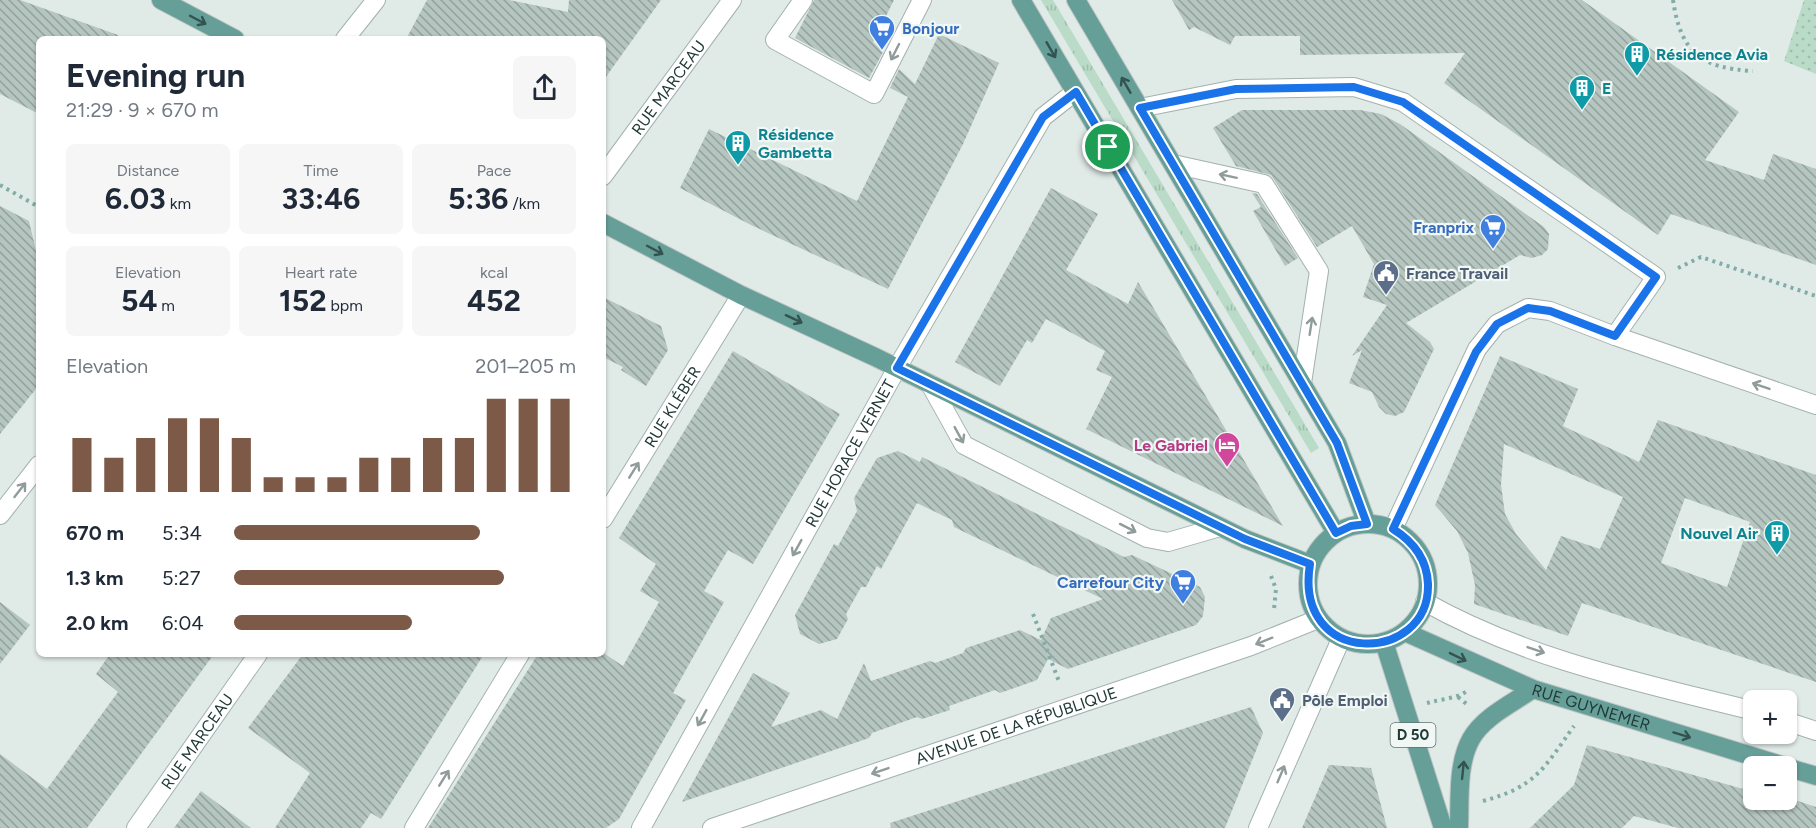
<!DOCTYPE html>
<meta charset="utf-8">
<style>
:root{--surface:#fff;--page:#f6f6f7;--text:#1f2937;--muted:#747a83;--accent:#7c5a47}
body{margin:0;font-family:Figtree,sans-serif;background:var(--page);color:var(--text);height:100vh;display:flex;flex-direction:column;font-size:22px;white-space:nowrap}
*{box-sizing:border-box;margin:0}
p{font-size:20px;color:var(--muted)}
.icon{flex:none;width:33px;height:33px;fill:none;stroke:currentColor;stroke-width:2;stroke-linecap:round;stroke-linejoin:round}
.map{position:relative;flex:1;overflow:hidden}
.drawer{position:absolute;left:36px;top:36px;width:570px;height:621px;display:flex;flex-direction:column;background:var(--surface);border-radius:9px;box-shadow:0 2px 4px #0004}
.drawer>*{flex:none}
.tools{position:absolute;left:1743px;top:690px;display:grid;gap:12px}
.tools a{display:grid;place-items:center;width:54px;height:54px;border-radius:9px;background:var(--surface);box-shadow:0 2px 4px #0004;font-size:30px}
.pin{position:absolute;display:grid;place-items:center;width:51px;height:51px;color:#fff;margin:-26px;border:3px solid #fff;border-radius:50%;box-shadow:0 2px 6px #0007}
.round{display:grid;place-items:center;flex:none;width:63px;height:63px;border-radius:9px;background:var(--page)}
.headline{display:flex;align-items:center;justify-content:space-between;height:102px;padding:0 30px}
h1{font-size:33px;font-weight:700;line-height:45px}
.figures{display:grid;grid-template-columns:repeat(3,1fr);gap:9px;height:102px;padding:6px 30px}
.figures div{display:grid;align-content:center;border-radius:9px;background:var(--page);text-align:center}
.figures b{font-size:30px;font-weight:700}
.figures small{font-size:16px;font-weight:400}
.figures p{font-size:16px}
.chart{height:168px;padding:12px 30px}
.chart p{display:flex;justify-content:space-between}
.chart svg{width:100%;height:108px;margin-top:6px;stroke:var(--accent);stroke-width:6}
ul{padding:0 30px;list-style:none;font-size:20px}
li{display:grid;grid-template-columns:96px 72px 1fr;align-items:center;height:45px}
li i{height:15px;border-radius:8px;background:var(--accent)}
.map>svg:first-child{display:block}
</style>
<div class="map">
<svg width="1816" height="828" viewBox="0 0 1816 828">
<defs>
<pattern id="grass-tufts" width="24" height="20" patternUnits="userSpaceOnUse" patternTransform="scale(1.5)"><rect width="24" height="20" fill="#b9dbc7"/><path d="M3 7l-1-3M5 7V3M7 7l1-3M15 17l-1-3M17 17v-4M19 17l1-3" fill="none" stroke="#9fbdac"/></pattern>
<pattern id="park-dots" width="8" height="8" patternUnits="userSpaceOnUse" patternTransform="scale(1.5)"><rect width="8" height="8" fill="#b9dbc7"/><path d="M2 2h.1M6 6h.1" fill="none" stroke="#9fbdac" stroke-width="1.8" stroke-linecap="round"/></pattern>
<pattern id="building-back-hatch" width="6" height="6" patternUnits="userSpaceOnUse" patternTransform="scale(1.5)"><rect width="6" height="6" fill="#b5c5c0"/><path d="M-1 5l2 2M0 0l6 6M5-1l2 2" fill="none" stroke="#93a19d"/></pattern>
</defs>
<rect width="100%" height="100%" fill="#e0eae7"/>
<!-- grass -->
<polygon fill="url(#grass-tufts)" points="1041,0 1053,0 1319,448 1311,453"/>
<!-- park -->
<polygon fill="url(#park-dots)" points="1804,0 1816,0 1816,74 1784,61"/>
<!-- building -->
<g fill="url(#building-back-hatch)" fill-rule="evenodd">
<polygon points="0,0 20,0 118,35 117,39 39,39 39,114 0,94"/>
<polygon points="427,0 509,0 568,12 569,0 661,0 603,81 603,39 406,39"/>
<polygon points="814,0 894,0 873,42 883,52 869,78 795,38"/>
<polygon points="1172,0 1582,0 1739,112 1705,160 1764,180 1773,154 1816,169 1816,265 1671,214 1658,235 1444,83 1465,53 1300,55 1300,36 1235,36 1230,45 1194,27 1189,30"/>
<polygon points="939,34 999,63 963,144 888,289 751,225 680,188 709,129 857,201 908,97 890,88 899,69 915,84"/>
<polygon points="1242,110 1360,110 1381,114 1400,124 1544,227 1549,234 1548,249 1542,255 1532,258 1520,255 1406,323 1430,342 1434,349 1404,412 1395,416 1386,414 1379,407 1372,392 1349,383 1362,350 1352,356 1387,305 1363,297 1374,264 1352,226 1317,247 1271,175 1236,166 1213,128"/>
<polygon points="1051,188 1098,214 1066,270 1128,304 1138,282 1283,526 1086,429 1112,377 1096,370 1105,351 1046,319 1032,343 1027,340 1000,386 955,362"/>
<polygon points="1252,193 1257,194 1298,258 1285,266 1253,211 1261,207"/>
<polygon points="0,206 29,221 39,264 39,385 0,434"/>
<polygon points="603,297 661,326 668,350 646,386 621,370 623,367 603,357"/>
<polygon points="733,351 840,414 753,564 728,550 704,591 724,602 673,693 686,700 619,819 606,828 428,828 538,654 605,654 623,666 659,602 640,591 656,564 619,538"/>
<path d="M1500,356L1578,389L1563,426L1639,462L1658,420L1816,475V682L1582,603L1568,636L1474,604L1475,585L1468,553L1457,531L1435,505ZM1504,444L1623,497L1600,549L1561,536L1546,570L1516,534L1505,514L1501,485ZM1685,498L1750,522L1727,587L1661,563Z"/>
<polygon points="898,451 920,462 922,457 1124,557 1132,555 1200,587 1205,597 1203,616 1196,625 1068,669 1048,659 1037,680 1000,693 995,690 949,706 950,710 922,719 917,717 872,733 869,738 682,802 753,673 790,693 771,727 821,710 837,719 864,663 871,681 930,661 935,663 963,653 966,648 1020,630 1041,640 1051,618 1103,599 954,527 952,520 917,503 881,569 877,566 866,587 861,587 846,614 848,619 837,639 819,644 800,634 795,615 834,544 838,546 857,511 854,498 877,458"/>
<polygon points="0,602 30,625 0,664"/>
<polygon points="110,654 214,654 87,828 0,828 0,754 47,789 118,692 96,674"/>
<polygon points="303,654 484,654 381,819 371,813 361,828 275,828 310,773 248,728"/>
<polygon points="1251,707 1263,733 1225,828 891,828 890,823"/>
<polygon points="1587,745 1754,792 1754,800 1786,801 1786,797 1816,807 1816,828 1678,828 1634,816 1622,828 1530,828 1574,785"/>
<polygon points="1329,765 1371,768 1387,828 1302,828"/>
<polygon points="201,791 251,828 174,828"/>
</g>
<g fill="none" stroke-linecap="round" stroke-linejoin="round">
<!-- minor casing -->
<g stroke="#a3b2af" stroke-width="20">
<g id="minor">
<polyline points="803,0 775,40 874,94 922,0"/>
<polyline points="345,39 376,0"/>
<polyline points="1140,108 1236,89 1354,87 1403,102 1656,277 1615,336"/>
<polyline points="1173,164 1264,184 1319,271 1302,383"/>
<path id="s1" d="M603,176L732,0"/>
<polyline points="930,384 964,445 1147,538 1168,542 1220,527"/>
<polyline points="0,515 39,465"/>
<path id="s2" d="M603,519L741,295"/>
<polyline points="1393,529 1477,349 1497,324 1528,308 1550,311 1615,336 1816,405"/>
<path d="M1425,602C1526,659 1642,683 1754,711"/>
<polyline points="1786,721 1816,731"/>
<path id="s3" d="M136,828L258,654"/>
<polyline points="414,828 520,654"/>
<path id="s4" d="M641,828L897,368L1043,117L1075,92"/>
<path id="s5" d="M712,828L1251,646L1318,619"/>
<polyline points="1258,828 1341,639"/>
</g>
</g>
<!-- major casing -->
<g stroke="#bcc4c3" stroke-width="20">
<g id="major">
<polyline points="161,0 235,39"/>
<polyline points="1021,0 1336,533"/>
<polyline points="1076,0 1337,443 1367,524"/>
<polyline points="603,223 741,295 875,357 1245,539 1310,564"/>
<circle cx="1368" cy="584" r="60"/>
<path id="s6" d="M1405,632L1533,689L1784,766"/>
<polyline points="1384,642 1443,828"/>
<polyline points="1786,767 1816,776"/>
<path d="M1459,828C1460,800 1457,764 1471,739C1483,717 1513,703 1533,689"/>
</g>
</g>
<!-- path -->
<g stroke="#81ada6" stroke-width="4" stroke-dasharray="3 4.5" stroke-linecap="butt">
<path d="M1673,0C1681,54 1702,68 1753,71"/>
<polyline points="0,185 39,207"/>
<polyline points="1678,268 1701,257 1816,296"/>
<polyline points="1271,576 1276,589 1274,609"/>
<polyline points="1033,614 1060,684"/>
<polyline points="1458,697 1469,706"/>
<path d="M1427,703C1440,699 1456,699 1467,691"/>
<path d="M1483,801C1536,787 1544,768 1574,726"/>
</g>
<!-- minor -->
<use href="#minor" stroke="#fff" stroke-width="18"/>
<!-- major -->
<use href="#major" stroke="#669e98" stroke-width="18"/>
</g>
<!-- one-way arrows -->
<defs><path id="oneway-shaft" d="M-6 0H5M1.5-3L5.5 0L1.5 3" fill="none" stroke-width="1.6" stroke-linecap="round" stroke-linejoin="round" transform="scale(1.5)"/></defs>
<g stroke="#32534f">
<use href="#oneway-shaft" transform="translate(198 20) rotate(28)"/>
<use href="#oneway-shaft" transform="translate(1051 50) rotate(60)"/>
<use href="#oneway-shaft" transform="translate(1126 85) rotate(-120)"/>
<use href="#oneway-shaft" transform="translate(655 250) rotate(28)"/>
<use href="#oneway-shaft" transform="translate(794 319) rotate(25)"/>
<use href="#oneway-shaft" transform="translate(1458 657) rotate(26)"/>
<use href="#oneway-shaft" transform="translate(1682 735) rotate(17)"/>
<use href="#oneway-shaft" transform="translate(1463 770) rotate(-84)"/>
</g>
<g stroke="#909c9b">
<use href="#oneway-shaft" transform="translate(895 52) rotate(117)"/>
<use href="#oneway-shaft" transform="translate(1228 176) rotate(-168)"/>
<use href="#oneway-shaft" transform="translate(1311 326) rotate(-81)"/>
<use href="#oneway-shaft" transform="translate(1761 386) rotate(-161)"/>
<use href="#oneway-shaft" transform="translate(959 435) rotate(61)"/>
<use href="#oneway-shaft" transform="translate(634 470) rotate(-58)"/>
<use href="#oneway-shaft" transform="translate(20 490) rotate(-52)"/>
<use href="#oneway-shaft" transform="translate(1128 528) rotate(27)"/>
<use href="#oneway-shaft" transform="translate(797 548) rotate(119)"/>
<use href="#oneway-shaft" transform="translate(1264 641) rotate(158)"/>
<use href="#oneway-shaft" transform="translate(1536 650) rotate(19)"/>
<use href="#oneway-shaft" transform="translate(702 718) rotate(119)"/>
<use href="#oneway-shaft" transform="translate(880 771) rotate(161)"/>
<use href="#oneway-shaft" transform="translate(1281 774) rotate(-67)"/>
<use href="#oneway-shaft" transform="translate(444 778) rotate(-58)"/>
</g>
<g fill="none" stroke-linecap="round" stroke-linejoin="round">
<!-- route casing -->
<g stroke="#fff" stroke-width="12">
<path id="route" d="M1354,87L1403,102L1656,277L1615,336L1550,311L1528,308L1497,324L1476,352L1393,529C1414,542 1427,559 1428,584C1430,665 1293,668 1310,564L1245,539L897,368L1043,117L1076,92L1336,533L1351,526L1367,524L1337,443L1140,108L1236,89Z"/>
</g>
<!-- route -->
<use href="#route" stroke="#1a73e8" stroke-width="8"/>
</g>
<!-- icons -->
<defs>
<g id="supermarket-pin" transform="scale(1.35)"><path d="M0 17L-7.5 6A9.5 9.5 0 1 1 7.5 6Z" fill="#3f7fe0" stroke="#f0f7f5"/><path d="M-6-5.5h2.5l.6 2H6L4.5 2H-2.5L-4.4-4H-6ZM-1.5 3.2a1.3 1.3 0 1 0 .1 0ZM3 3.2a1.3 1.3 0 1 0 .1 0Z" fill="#fff"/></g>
<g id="building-pin" transform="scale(1.35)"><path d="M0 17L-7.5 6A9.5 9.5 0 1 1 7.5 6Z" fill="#0f9aa8" stroke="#f0f7f5"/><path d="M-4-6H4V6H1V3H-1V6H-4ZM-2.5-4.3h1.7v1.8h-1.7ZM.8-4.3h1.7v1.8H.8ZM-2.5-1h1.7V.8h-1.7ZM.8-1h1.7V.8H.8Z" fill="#fff"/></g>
<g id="civic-pin" transform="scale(1.35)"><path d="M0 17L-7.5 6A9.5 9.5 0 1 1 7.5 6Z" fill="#5c6f8a" stroke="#f0f7f5"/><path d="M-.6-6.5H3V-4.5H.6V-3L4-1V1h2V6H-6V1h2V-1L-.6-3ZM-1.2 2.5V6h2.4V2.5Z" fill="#fff"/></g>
<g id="hotel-pin" transform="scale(1.35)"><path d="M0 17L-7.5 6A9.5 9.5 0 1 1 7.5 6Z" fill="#d1479c" stroke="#f0f7f5"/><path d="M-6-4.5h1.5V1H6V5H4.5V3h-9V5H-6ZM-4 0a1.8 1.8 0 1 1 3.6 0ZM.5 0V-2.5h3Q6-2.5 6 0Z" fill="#fff"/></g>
</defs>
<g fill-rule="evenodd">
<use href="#supermarket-pin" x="882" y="28"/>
<use href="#building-pin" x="1637" y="54"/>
<use href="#building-pin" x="1582" y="88"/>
<use href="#building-pin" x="738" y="143"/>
<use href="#supermarket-pin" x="1493" y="227"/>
<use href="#civic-pin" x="1386" y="273"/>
<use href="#hotel-pin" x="1227" y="445"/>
<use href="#building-pin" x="1777" y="533"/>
<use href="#supermarket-pin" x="1183" y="582"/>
<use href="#civic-pin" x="1282" y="700"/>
</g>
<g text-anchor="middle" stroke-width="4.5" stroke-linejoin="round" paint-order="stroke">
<!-- shield labels -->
<rect fill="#f0f7f5" stroke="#5f7370" stroke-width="1.5" x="1390.5" y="723" width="45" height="24" rx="4.5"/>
<g font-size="15" font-weight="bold" fill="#213a37">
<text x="1413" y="740">D 50</text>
</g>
<!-- shop labels -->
<g font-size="16" font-weight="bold" fill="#366cbe" stroke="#f0f7f5" text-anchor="end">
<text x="902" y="34" text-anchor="start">Bonjour</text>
<text x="1474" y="233">Franprix</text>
<text x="1164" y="588">Carrefour City</text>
</g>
<!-- culture labels -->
<g font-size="16" font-weight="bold" fill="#0d838f" stroke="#f0f7f5" text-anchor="start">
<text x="1656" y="60">Résidence Avia</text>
<text x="1602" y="94">E</text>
<text x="758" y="140">Résidence<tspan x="758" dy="18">Gambetta</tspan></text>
<text x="1758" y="539" text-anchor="end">Nouvel Air</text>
</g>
<!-- street labels -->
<g font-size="16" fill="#213a37" stroke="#f0f7f5">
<text dy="6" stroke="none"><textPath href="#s1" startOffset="110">RUE MARCEAU</textPath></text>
<text dy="6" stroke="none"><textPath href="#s2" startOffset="132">RUE KLÉBER</textPath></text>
<text dy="6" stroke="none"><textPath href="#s4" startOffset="429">RUE HORACE VERNET</textPath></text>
<text dy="6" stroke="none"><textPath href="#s6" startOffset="201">RUE GUYNEMER</textPath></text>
<text dy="6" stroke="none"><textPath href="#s5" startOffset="321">AVENUE DE LA RÉPUBLIQUE</textPath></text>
<text dy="6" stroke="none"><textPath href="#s3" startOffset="106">RUE MARCEAU</textPath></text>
</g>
<!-- service labels -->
<g font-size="16" font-weight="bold" fill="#4e5e75" stroke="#f0f7f5" text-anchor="start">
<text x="1406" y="279">France Travail</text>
<text x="1302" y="706">Pôle Emploi</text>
</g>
<!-- hotel labels -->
<g font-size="16" font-weight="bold" fill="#b23c85" stroke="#f0f7f5" text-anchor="end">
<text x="1208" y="451">Le Gabriel</text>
</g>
</g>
</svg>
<div class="tools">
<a>+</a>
<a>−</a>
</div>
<div class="pin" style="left:1108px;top:147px;background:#1e9e55"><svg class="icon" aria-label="arrive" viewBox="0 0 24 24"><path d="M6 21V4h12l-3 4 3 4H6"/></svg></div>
<section class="drawer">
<div class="headline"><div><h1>Evening run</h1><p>21:29 · 9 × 670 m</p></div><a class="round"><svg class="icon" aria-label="share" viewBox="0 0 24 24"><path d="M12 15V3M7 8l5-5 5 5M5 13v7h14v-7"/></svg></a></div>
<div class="figures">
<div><p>Distance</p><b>6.03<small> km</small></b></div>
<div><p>Time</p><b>33:46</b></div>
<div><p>Pace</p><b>5:36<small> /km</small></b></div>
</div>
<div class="figures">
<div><p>Elevation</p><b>54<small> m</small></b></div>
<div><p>Heart rate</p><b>152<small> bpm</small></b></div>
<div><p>kcal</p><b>452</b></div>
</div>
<div class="chart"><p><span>Elevation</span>201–205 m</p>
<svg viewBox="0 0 160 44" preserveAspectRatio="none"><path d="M5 44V22M15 44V30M25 44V22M35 44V14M45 44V14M55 44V22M65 44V38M75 44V38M85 44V38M95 44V30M105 44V30M115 44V22M125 44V22M135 44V6M145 44V6M155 44V6"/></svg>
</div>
<ul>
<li><b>670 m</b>5:34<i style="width:72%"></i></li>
<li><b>1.3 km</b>5:27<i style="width:79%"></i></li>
<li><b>2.0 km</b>6:04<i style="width:52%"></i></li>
</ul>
</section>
</div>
